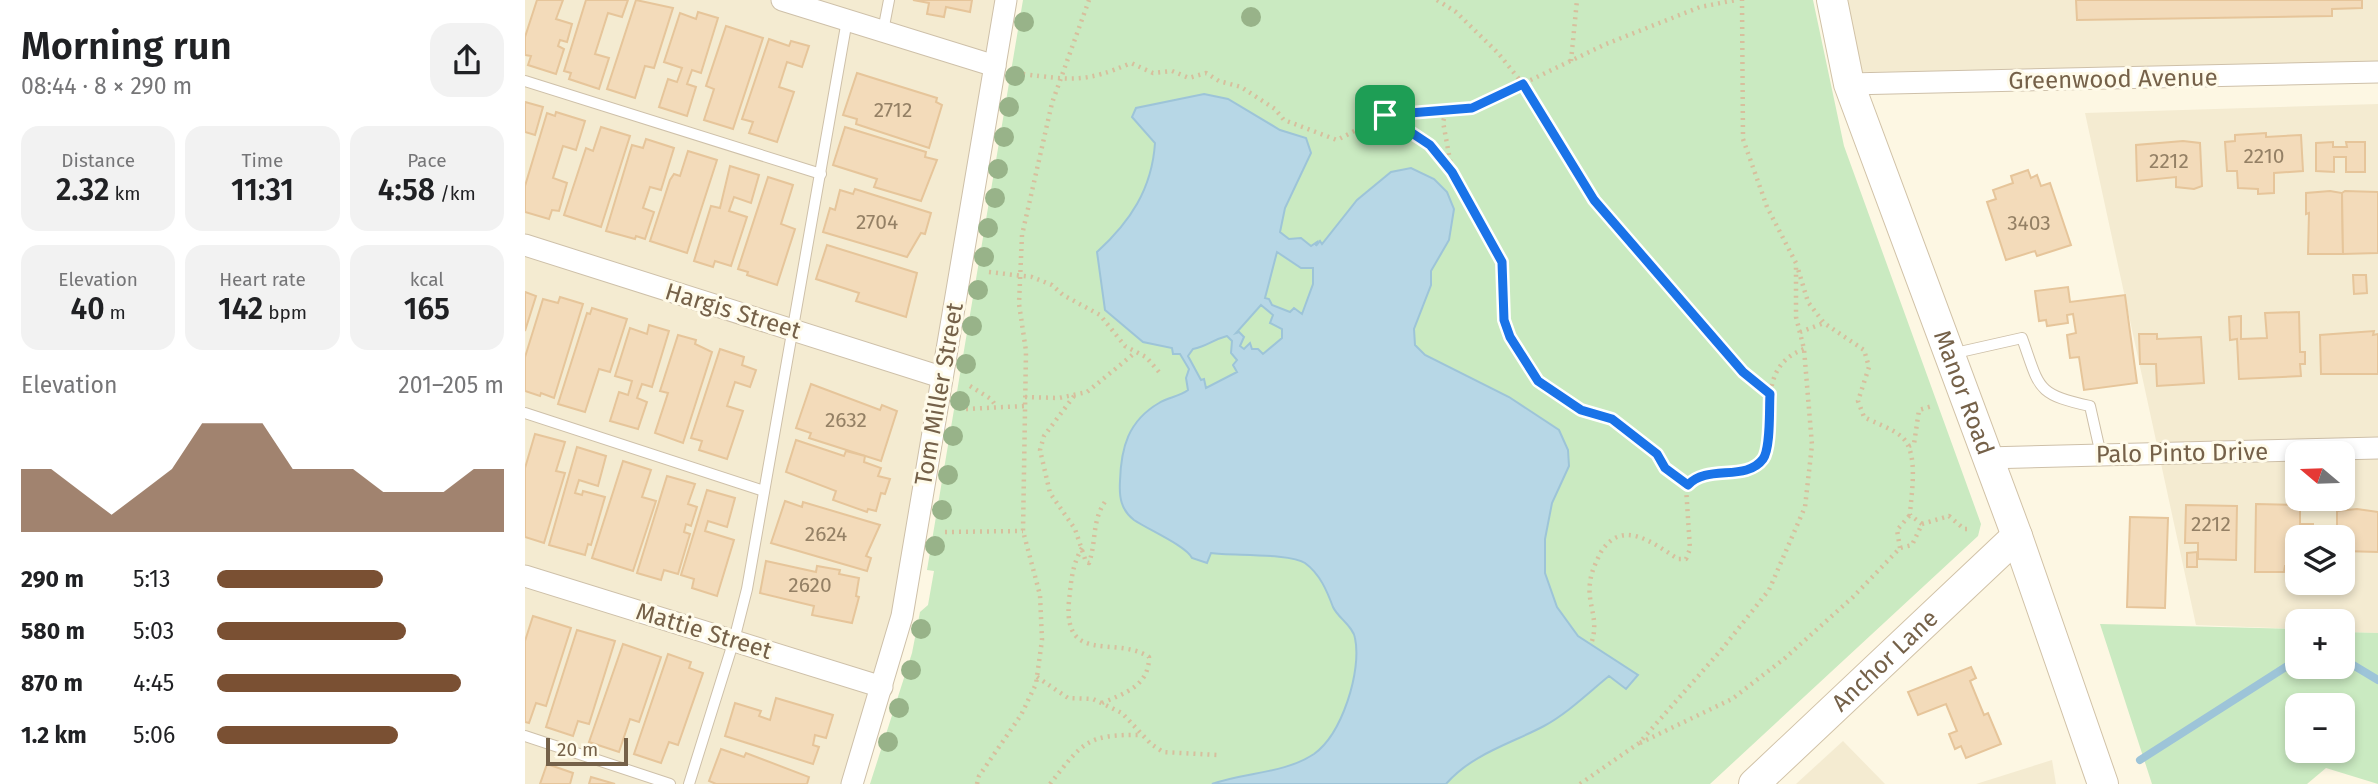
<!DOCTYPE html>
<meta charset="utf-8">
<style>
:root{--surface:#fff;--page:#f2f2f2;--text:#202124;--muted:#757577;--accent:#7a5033}
body{margin:0;font-family:"Fira Sans",sans-serif;background:var(--page);color:var(--text);height:100vh;display:flex;flex-direction:column;font-size:26px;white-space:nowrap}
*{box-sizing:border-box;margin:0}
p{font-size:23px;color:var(--muted)}
.icon{flex:none;width:38px;height:38px;fill:none;stroke:currentColor;stroke-width:2;stroke-linecap:round;stroke-linejoin:round}
.map{position:relative;flex:1;overflow:hidden}
.panel{display:flex;flex-direction:column;background:var(--surface);width:525px}
.panel>*{flex:none}
.needle{width:46px;rotate:289deg}
.controls{position:absolute;left:1760px;top:441px;display:grid;gap:14px}
.controls a{display:grid;place-items:center;width:70px;height:70px;border-radius:14px;background:var(--surface);box-shadow:0 4px 10px #0003;font-size:35px}
.scale{position:absolute;left:21px;bottom:18px;width:82px;box-sizing:border-box;padding-left:7px;border:4px solid #756149;border-top:0;font-size:19px;line-height:24px;white-space:nowrap;color:#756149;-webkit-text-stroke:5px #fffbea;paint-order:stroke}
.pin{position:absolute;display:grid;place-items:center;width:60px;height:60px;color:#fff;margin:-30px;border-radius:14px;box-shadow:0 4px 10px #0006}
.round{display:grid;place-items:center;flex:none;width:74px;height:74px;border-radius:21px;background:var(--page)}
.summary{display:flex;align-items:center;justify-content:space-between;height:119px;padding:0 21px}
h1{font-size:38px;font-weight:600;line-height:52px}
.stats{display:grid;grid-template-columns:repeat(3,1fr);gap:10px;height:119px;padding:7px 21px}
.stats div{display:grid;align-content:center;border-radius:18px;background:var(--page);text-align:center}
.stats b{font-size:30px;font-weight:600}
.stats small{font-size:19px;font-weight:400}
.stats p{font-size:19px}
.chart{height:196px;padding:14px 21px}
.chart p{display:flex;justify-content:space-between}
.chart svg{width:100%;height:126px;margin-top:7px;fill:var(--accent);opacity:.7}
ul{padding:0 21px;list-style:none;font-size:23px}
li{display:grid;grid-template-columns:112px 84px 1fr;align-items:center;height:52px}
li i{height:18px;border-radius:9px;background:var(--accent)}
main{display:flex;flex:1;min-height:0}
.map>svg:first-child{display:block}
</style>
<main>
<section class="panel">
<div class="summary"><div><h1>Morning run</h1><p>08:44 · 8 × 290 m</p></div><a class="round"><svg class="icon" aria-label="share" viewBox="0 0 24 24"><path d="M12 15V3M7 8l5-5 5 5M5 13v7h14v-7"/></svg></a></div>
<div class="stats">
<div><p>Distance</p><b>2.32<small> km</small></b></div>
<div><p>Time</p><b>11:31</b></div>
<div><p>Pace</p><b>4:58<small> /km</small></b></div>
</div>
<div class="stats">
<div><p>Elevation</p><b>40<small> m</small></b></div>
<div><p>Heart rate</p><b>142<small> bpm</small></b></div>
<div><p>kcal</p><b>165</b></div>
</div>
<div class="chart"><p><span>Elevation</span>201–205 m</p>
<svg viewBox="0 0 160 44" preserveAspectRatio="none"><path d="M0 44V22L10 22L20 30L30 38L40 30L50 22L60 6L70 6L80 6L90 22L100 22L110 22L120 30L130 30L140 30L150 22L160 22V44z"/></svg>
</div>
<ul>
<li><b>290 m</b>5:13<i style="width:58%"></i></li>
<li><b>580 m</b>5:03<i style="width:66%"></i></li>
<li><b>870 m</b>4:45<i style="width:85%"></i></li>
<li><b>1.2 km</b>5:06<i style="width:63%"></i></li>
</ul>
</section>
<div class="map">
<svg width="1853" height="784" viewBox="0 0 1853 784">
<rect width="100%" height="100%" fill="#fdf7e3"/>
<!-- residential -->
<g fill="#f4ebd1" fill-rule="evenodd">
<polygon points="0,0 481,0 377,616 327,784 0,784"/>
<polygon points="1323,0 1853,0 1853,66 1335,72"/>
<path d="M1853,104V633L1818,632V621H1773V629L1671,625L1560,113ZM1773,453H1818V499H1773ZM1773,537H1818V583H1773Z"/>
<polygon points="1318,741 1360,784 1271,784"/>
<polygon points="1527,760 1531,784 1451,784"/>
</g>
<!-- green -->
<g fill="#caeac1" fill-rule="evenodd">
<polygon points="498,0 1288,0 1319,146 1456,524 1453,536 1185,784 345,784 387,653 395,612 403,605 409,571 402,570"/>
<path d="M1575,624L1773,629V667H1818V632L1853,633V784L1801,768L1782,784H1627ZM1773,705H1818V751H1773Z"/>
</g>
<!-- water -->
<path fill="#b7d7e6" stroke="#9dc4d8" stroke-width="2" fill-rule="evenodd" d="M679,94L703,99L755,130L781,138L786,153L760,208L755,232L764,239L776,238L786,246L792,242L791,246L795,241L797,244L832,200L866,172L886,168L909,179L922,192L929,209L924,240L906,271V285L889,329L890,345L900,355L984,397L1034,430L1043,450L1044,466L1027,503L1020,539V573L1032,607L1053,636L1113,675L1101,689L1084,676C1063,693 1043,713 1019,726C985,744 947,754 921,784H687C719,772 759,774 789,754C817,734 837,671 830,638C828,626 813,618 808,607C802,591 795,574 780,563C766,553 706,556 686,553L682,563L667,558C661,546 624,530 609,520C596,510 594,497 595,481C596,448 603,421 634,403C643,397 654,397 663,390L661,378L664,369L655,354H648L647,348L618,342L580,310L572,252C605,222 627,189 630,143L607,117L611,108ZM752,252L776,268H788V284L777,314L769,308L765,312L747,305L744,299L740,298ZM736,305L748,315L745,323L757,329V338L738,354L733,349H727L725,343L719,349L715,346L719,337L714,332L711,333ZM702,336L707,341L706,353L712,360L708,365L712,372L681,388L679,379L676,380L663,356L668,349C683,346 687,340 702,336Z"/>
<g fill="none" stroke-linecap="round" stroke-linejoin="round">
<!-- stream -->
<g stroke="#9dc4d8" stroke-width="8">
<polyline points="1818,659 1853,680"/>
<polyline points="1615,760 1773,659"/>
</g>
</g>
<!-- building -->
<g fill="#f3dbba" stroke="#e6c59a" stroke-width="2">
<polygon points="12,0 38,0 31,19 47,24 42,42 35,40 33,46 39,49 31,74 3,65 6,56 0,55 0,37"/>
<polygon points="61,0 103,0 97,17 83,13 70,54 84,58 74,89 44,79 46,73 39,71"/>
<polygon points="111,0 148,8 129,68 120,66 110,98 82,89"/>
<polygon points="388,0 447,0 445,12 421,7 419,17 402,14 404,3"/>
<polygon points="1551,0 1837,0 1837,8 1807,9 1807,16 1552,20"/>
<polygon points="173,12 193,18 176,73 167,70 162,84 171,87 162,116 134,107 143,79 152,82 157,68 139,62 155,13 171,19"/>
<polygon points="201,26 238,38 208,129 179,120 189,89 181,86"/>
<polygon points="244,39 264,46 266,41 284,46 277,67 262,62 254,87 269,92 252,142 224,133 228,122 217,119"/>
<polygon points="332,73 412,98 411,102 417,105 404,148 331,124 332,119 318,115"/>
<polygon points="0,102 18,107 10,135 0,132"/>
<polygon points="31,112 60,121 51,150 38,146 28,178 42,183 34,211 27,210 24,219 0,212 0,186 22,113 30,116"/>
<polygon points="76,127 105,136 76,227 39,215 61,148 68,151"/>
<polygon points="320,127 401,152 400,157 412,160 396,201 349,187 352,179 308,165"/>
<polygon points="1741,133 1741,137 1776,135 1778,171 1749,173 1749,193 1733,194 1733,189 1713,188 1712,171 1702,171 1700,142 1710,141 1710,135"/>
<polygon points="121,139 149,148 136,190 125,187 118,208 129,212 120,239 111,236 110,239 81,231 107,145 118,148"/>
<polygon points="1658,141 1675,143 1677,186 1669,189 1651,187 1651,177 1612,181 1611,145"/>
<polygon points="1808,142 1808,147 1822,147 1821,142 1840,142 1840,172 1821,172 1821,157 1809,157 1809,172 1791,171 1791,143"/>
<polygon points="163,151 192,160 162,253 125,241 145,180 149,174 155,176"/>
<polygon points="205,166 234,175 226,203 209,197 204,211 222,217 206,266 190,261 188,267 169,261 186,206 195,208"/>
<polygon points="1503,170 1506,178 1512,175 1516,186 1525,183 1546,245 1512,256 1510,251 1481,260 1462,202 1471,199 1468,190 1488,183 1486,176"/>
<polygon points="243,177 268,185 256,224 270,229 252,285 222,275 223,272 213,269"/>
<polygon points="330,189 406,213 400,234 396,233 382,257 298,232 305,208 310,210 315,190 328,194"/>
<polygon points="1805,191 1817,193 1818,254 1783,254 1784,213 1781,214 1781,193"/>
<polygon points="1820,191 1853,192 1853,253 1818,254 1817,193"/>
<polygon points="302,245 392,273 381,317 331,301 334,293 291,279"/>
<polygon points="1828,275 1841,275 1842,293 1829,294"/>
<polygon points="1543,287 1545,302 1600,295 1612,383 1559,390 1554,357 1545,358 1542,335 1551,333 1548,314 1542,315 1543,323 1522,326 1521,320 1514,321 1510,291"/>
<polygon points="0,292 11,296 0,331"/>
<polygon points="35,297 58,304 29,398 16,393 15,396 0,391 0,357 18,299 33,303"/>
<polygon points="67,308 102,319 85,372 74,369 60,412 33,404 62,313 65,314"/>
<polygon points="1774,312 1775,352 1780,352 1780,364 1775,364 1776,376 1714,379 1712,339 1705,340 1704,317 1716,316 1716,339 1742,338 1740,313"/>
<polygon points="124,325 144,331 127,387 117,384 112,398 122,402 113,429 85,421 94,392 103,395 107,381 90,376 105,328 122,334"/>
<polygon points="1849,331 1848,335 1853,334 1853,374 1796,374 1795,335"/>
<polygon points="1614,334 1632,334 1632,339 1676,337 1679,383 1632,386 1631,364 1615,364"/>
<polygon points="153,335 171,340 170,344 187,352 158,443 130,433 143,393 135,391"/>
<polygon points="195,349 219,357 217,365 231,370 225,387 210,382 202,406 218,411 202,459 174,450 177,441 166,438"/>
<polygon points="286,384 355,410 357,405 372,411 356,461 284,438 286,433 271,428"/>
<polygon points="10,434 40,442 31,471 40,473 19,543 0,537 0,468"/>
<polygon points="271,440 319,456 321,451 340,456 339,462 356,468 353,476 365,479 360,494 356,493 351,511 343,509 342,512 308,500 311,491 261,472"/>
<polygon points="52,447 81,456 73,486 54,480 50,493 57,495 58,491 80,497 66,545 63,544 60,555 24,545"/>
<polygon points="98,461 126,470 117,497 131,501 108,571 67,558"/>
<polygon points="142,476 170,484 163,504 172,507 166,526 161,524 159,532 165,534 153,574 139,570 136,580 112,573"/>
<polygon points="182,490 210,498 202,527 183,521 180,531 209,540 192,596 167,588 169,579 156,575"/>
<polygon points="260,501 277,507 278,502 355,525 341,556 346,558 342,571 246,543"/>
<polygon points="1731,504 1775,505 1775,524 1788,524 1788,537 1773,537 1773,566 1760,566 1759,572 1730,572"/>
<polygon points="1661,505 1712,506 1711,560 1673,559 1673,543 1660,543"/>
<polygon points="1832,509 1853,512 1853,552 1818,551 1818,537 1812,537 1812,511"/>
<polygon points="1605,517 1643,518 1640,608 1602,607"/>
<polygon points="1672,552 1672,567 1662,567 1662,553"/>
<polygon points="241,561 291,572 292,566 315,570 314,574 334,578 331,596 334,597 327,623 287,615 289,606 235,593"/>
<polygon points="8,616 46,628 21,706 11,703 4,723 0,722 0,641"/>
<polygon points="52,630 90,641 64,724 53,721 48,736 21,727"/>
<polygon points="98,644 136,657 114,722 105,719 94,752 64,742"/>
<polygon points="143,654 166,662 164,668 178,673 153,745 144,742 136,763 109,754"/>
<polygon points="1446,667 1451,678 1445,681 1459,715 1463,713 1476,744 1441,758 1436,746 1430,749 1424,734 1432,731 1421,704 1393,715 1383,692"/>
<polygon points="251,698 308,715 301,738 290,735 288,745 294,747 288,764 200,736 210,703 236,711 234,716 245,720"/>
<polygon points="196,749 219,757 221,753 284,777 282,784 191,784 184,781"/>
<polygon points="22,764 48,773 45,784 15,784"/>
<polygon points="66,777 90,784 64,784"/>
</g>
<g fill="none" stroke-linecap="round" stroke-linejoin="round">
<!-- lane casing -->
<g stroke="#cec0a9" stroke-width="12">
<g id="lane">
<polyline points="358,31 364,0"/>
<polyline points="0,81 296,174"/>
<path d="M1426,354L1497,338C1515,388 1510,394 1565,406L1576,455"/>
<polyline points="0,413 239,491"/>
<polyline points="0,736 145,784"/>
<polyline points="164,784 209,640 222,589 322,20"/>
</g>
</g>
<!-- street casing -->
<g stroke="#cec0a9" stroke-width="23">
<g id="street">
<polyline points="257,0 470,66"/>
<polyline points="1324,84 1853,72"/>
<polyline points="0,245 416,377"/>
<polyline points="1461,458 1853,448"/>
<polyline points="0,576 357,687"/>
<polyline points="327,784 377,616 481,0"/>
</g>
</g>
<!-- secondary casing -->
<g stroke="#d1c2a7" stroke-width="32">
<g id="secondary">
<path id="s1" d="M1307,0L1324,84L1492,536L1578,784"/>
<path id="s2" d="M1229,784L1492,536"/>
</g>
</g>
<!-- path -->
<g stroke="#d7bf9d" stroke-width="4.5" stroke-dasharray="2 5" stroke-linecap="butt">
<polyline points="912,0 931,12 973,53 998,84 1069,200 1218,372 1245,395"/>
<polyline points="1046,61 1052,0"/>
<path d="M498,74C546,80 560,83 606,63L628,73L647,71L664,78L681,73L694,81L716,87L750,109L759,120L812,140L862,114L921,112L947,108L1081,44L1175,7L1211,0"/>
<polyline points="921,112 918,122 927,171"/>
<polyline points="860,115 905,145 927,172 977,263 979,320 985,337 1013,381 1056,410 1087,419 1132,454 1140,468 1163,485"/>
<polyline points="464,272 507,277 527,285 538,295 575,315 600,346 621,357 634,372"/>
<polyline points="1275,332 1299,323"/>
<polyline points="445,386 466,399 471,406"/>
<path d="M549,396L519,436L515,450L525,493L550,529L561,562L564,563C572,540 566,520 582,499"/>
<polyline points="500,397 534,398 562,392 611,352"/>
<polyline points="441,409 500,406"/>
<polyline points="1384,446 1389,444 1394,410 1407,406"/>
<polyline points="1397,524 1424,516 1439,529 1445,529"/>
<polyline points="420,532 498,531"/>
<path d="M557,548C547,565 546,582 544,601C538,666 591,635 624,657C624,686 600,693 577,703"/>
<polyline points="1375,548 1372,530 1385,515"/>
<path d="M1067,641C1074,618 1062,604 1065,583C1066,572 1071,562 1076,552C1097,518 1128,543 1153,559H1161L1165,549L1161,487C1176,466 1214,475 1238,460C1252,419 1229,368 1279,349"/>
<polyline points="512,677 543,698 568,699 597,713 626,744 638,752 693,755"/>
<path d="M1115,743L1207,699L1259,659L1328,597L1375,548L1387,545L1397,524L1385,515C1386,494 1394,455 1378,438C1369,429 1350,423 1339,417L1333,401L1344,367L1339,350L1299,323L1283,302L1273,269"/>
<polyline points="452,784 454,776 496,715 511,684 517,640 515,595 498,531 501,351 494,304 497,235 527,103 564,0"/>
<path d="M525,784C558,742 562,734 617,735"/>
<polyline points="1055,784 1114,743 1197,649 1244,590 1280,507 1287,445 1279,349 1271,317 1271,263 1242,207 1218,139 1217,0"/>
</g>
<!-- lane -->
<use href="#lane" stroke="#fff" stroke-width="10"/>
<!-- street -->
<use href="#street" stroke="#fff" stroke-width="21"/>
<!-- secondary -->
<use href="#secondary" stroke="#fff" stroke-width="30"/>
</g>
<!-- trees -->
<g fill="#98b389">
<circle cx="726" cy="17" r="10"/>
<circle cx="499" cy="22" r="10"/>
<circle cx="490" cy="76" r="10"/>
<circle cx="484" cy="107" r="10"/>
<circle cx="479" cy="137" r="10"/>
<circle cx="473" cy="169" r="10"/>
<circle cx="470" cy="198" r="10"/>
<circle cx="463" cy="228" r="10"/>
<circle cx="459" cy="257" r="10"/>
<circle cx="453" cy="290" r="10"/>
<circle cx="447" cy="326" r="10"/>
<circle cx="441" cy="364" r="10"/>
<circle cx="435" cy="401" r="10"/>
<circle cx="428" cy="436" r="10"/>
<circle cx="423" cy="475" r="10"/>
<circle cx="417" cy="510" r="10"/>
<circle cx="410" cy="546" r="10"/>
<circle cx="396" cy="629" r="10"/>
<circle cx="386" cy="670" r="10"/>
<circle cx="374" cy="708" r="10"/>
<circle cx="363" cy="742" r="10"/>
</g>
<g fill="none" stroke-linecap="round" stroke-linejoin="round">
<!-- route casing -->
<g stroke="#fff" stroke-width="14">
<path id="route" d="M998,84L1069,200L1218,372L1245,394C1244,409 1246,448 1238,459C1221,482 1182,464 1163,485L1140,468L1132,454L1087,419L1056,410L1013,381L985,337L979,320L977,262L927,172L905,145L860,115L947,108Z"/>
</g>
<!-- route -->
<use href="#route" stroke="#1a73e8" stroke-width="9"/>
</g>
<g text-anchor="middle" stroke-width="6" stroke-linejoin="round" paint-order="stroke">
<!-- number labels -->
<g font-size="21" fill="#948065">
<text x="368" y="117">2712</text>
<text x="1739" y="163">2210</text>
<text x="1644" y="168">2212</text>
<text x="352" y="229">2704</text>
<text x="1504" y="230">3403</text>
<text x="321" y="427">2632</text>
<text x="1686" y="531">2212</text>
<text x="301" y="541">2624</text>
<text x="285" y="592">2620</text>
</g>
<!-- street labels -->
<g font-size="24" fill="#756149" stroke="#fffbea">
<text transform="translate(1588 79) rotate(-1)" y="8">Greenwood Avenue</text>
<text transform="translate(208 311) rotate(17)" y="8">Hargis Street</text>
<text dy="8" stroke="none"><textPath href="#s1" startOffset="415">Manor Road</textPath></text>
<text transform="translate(414 394) rotate(-80)" y="8">Tom Miller Street</text>
<text transform="translate(1657 453) rotate(-1)" y="8">Palo Pinto Drive</text>
<text transform="translate(179 631) rotate(17)" y="8">Mattie Street</text>
<text dy="8" stroke="none"><textPath href="#s2" startOffset="180">Anchor Lane</textPath></text>
</g>
</g>
</svg>
<div class="controls">
<a><svg class="needle" viewBox="-14 -14 28 28"><path d="M0-13l5 13h-10z" fill="#e53935"/><path d="M0 13l5-13h-10z" fill="#757577"/></svg></a>
<a><svg class="icon" aria-label="layers" viewBox="0 0 24 24"><path d="M12 4l9 5-9 5-9-5zM3 14l9 5 9-5"/></svg></a>
<a>+</a>
<a>−</a>
</div>
<div class="scale">20 m</div>
<div class="pin" style="left:860px;top:115px;background:#1e9e55"><svg class="icon" aria-label="arrive" viewBox="0 0 24 24"><path d="M6 21V4h12l-3 4 3 4H6"/></svg></div>
</div>
</main>
